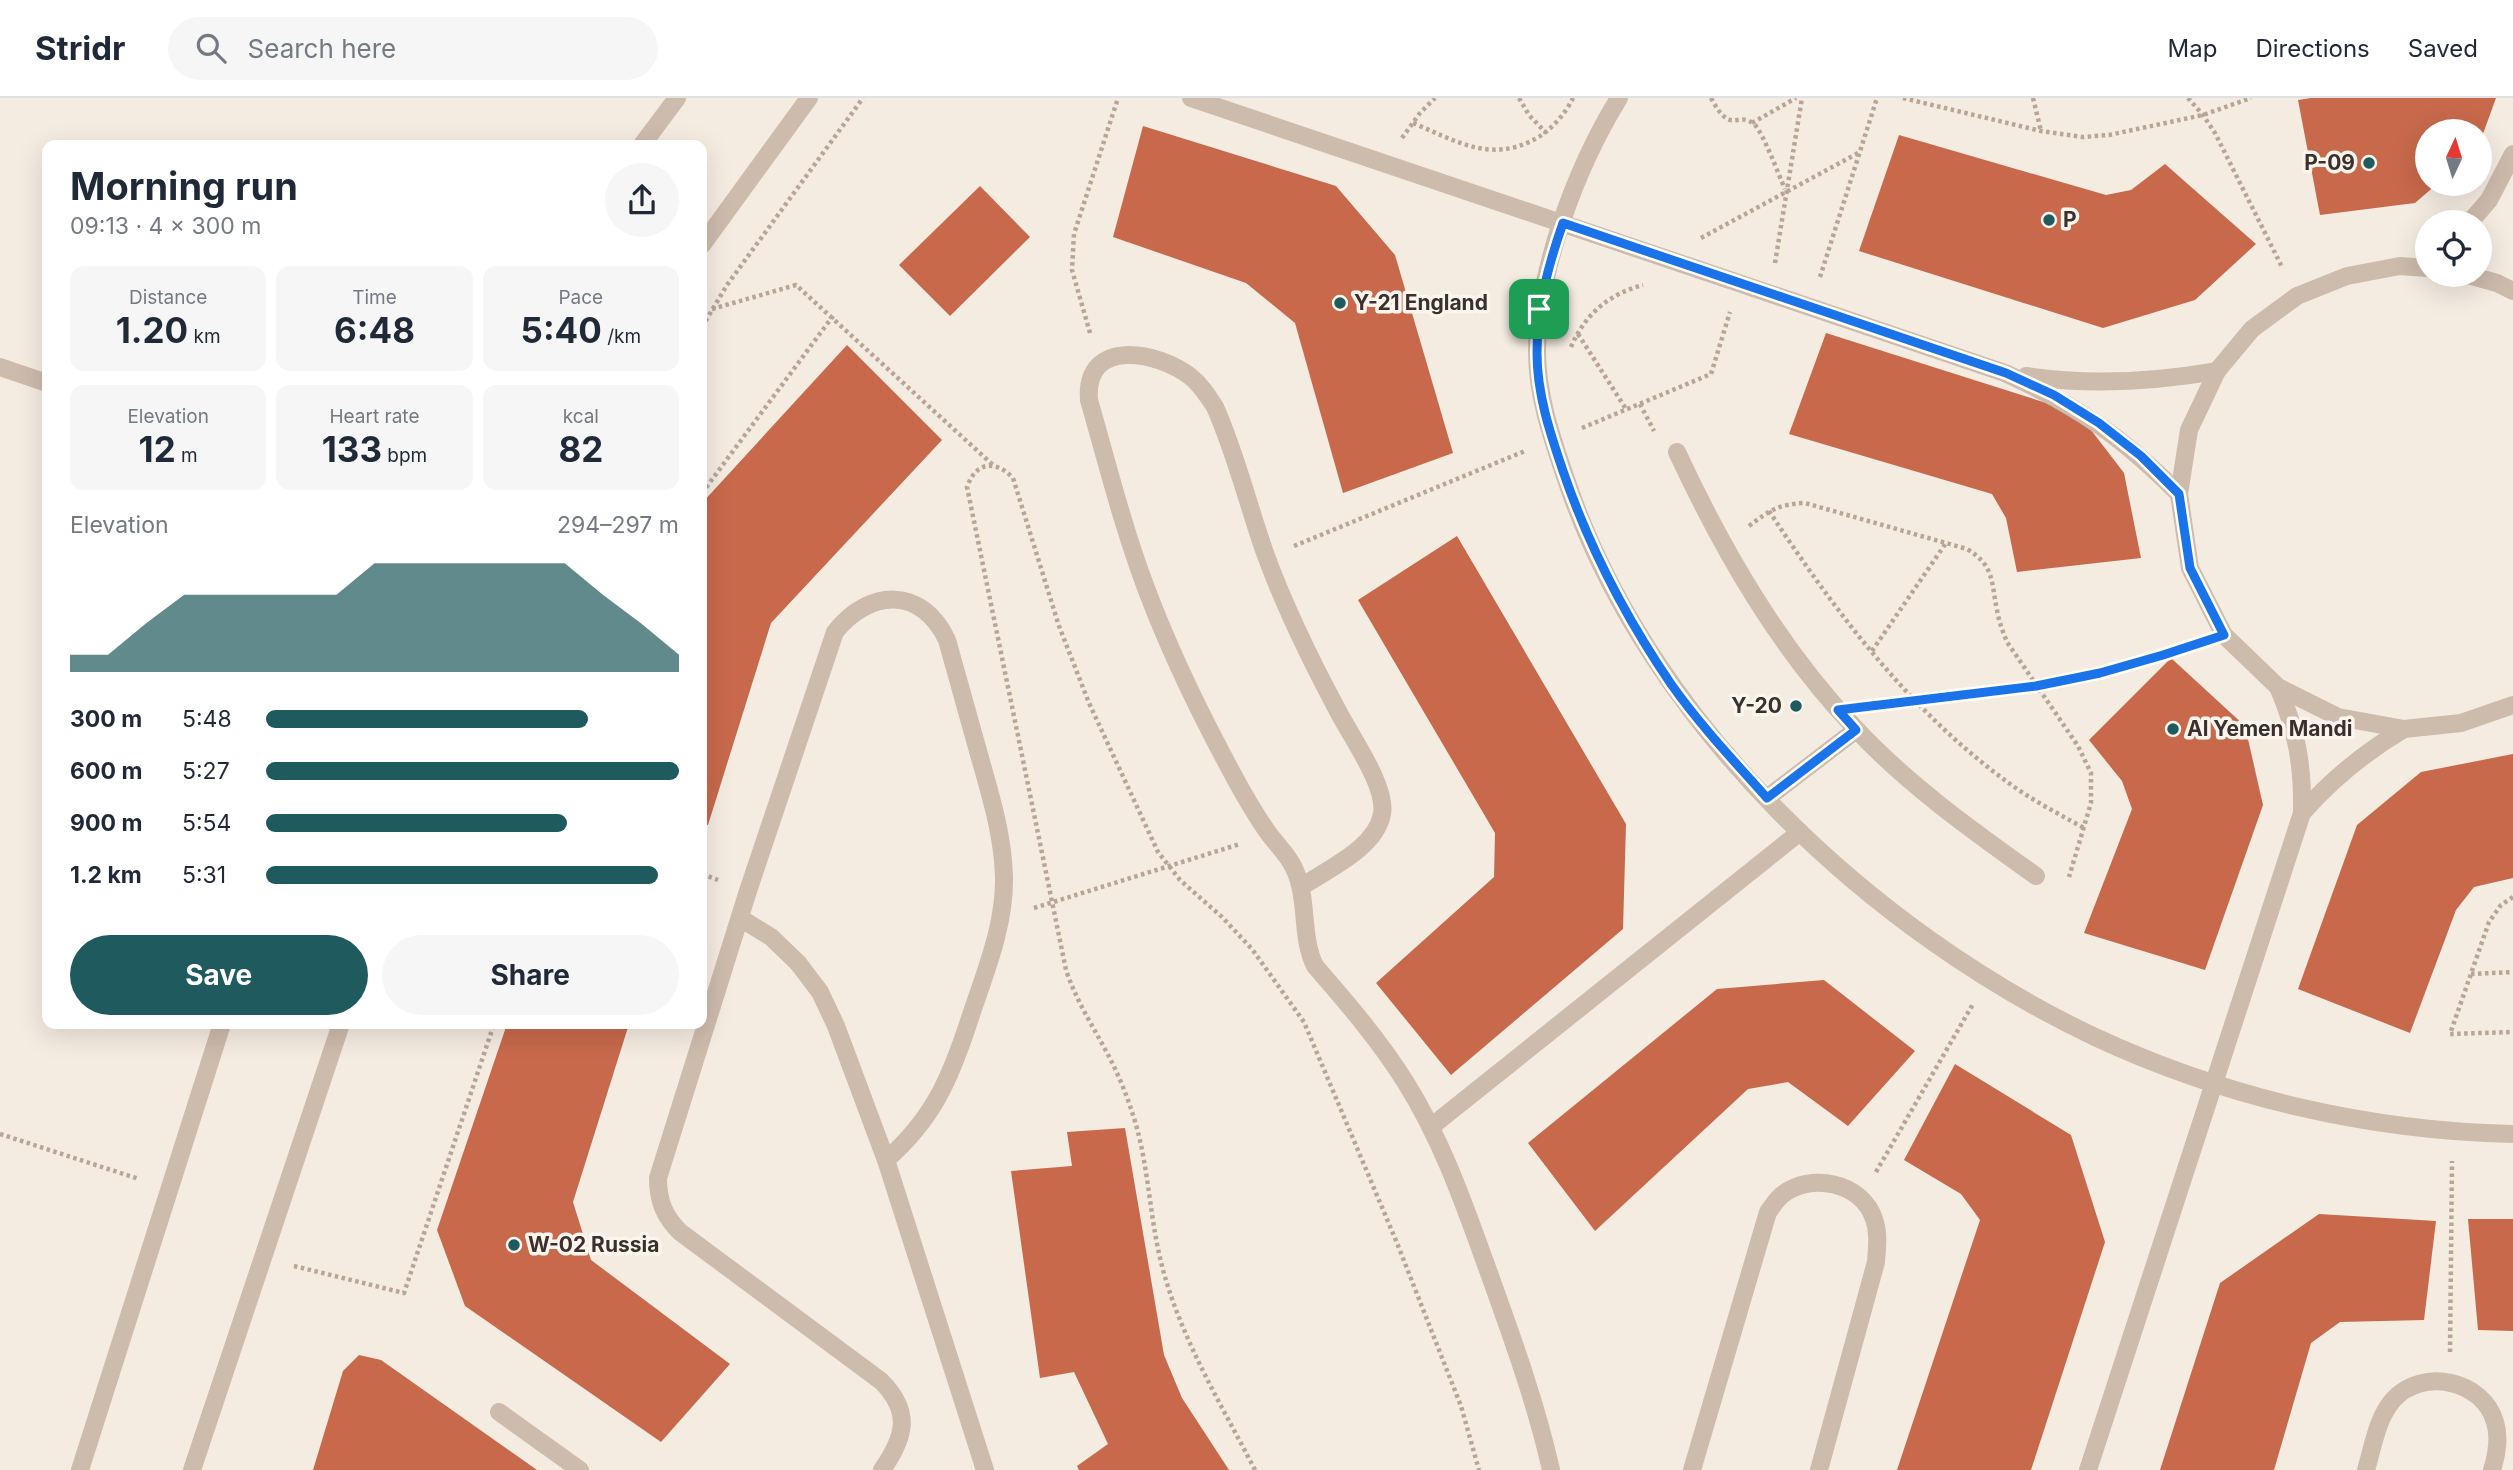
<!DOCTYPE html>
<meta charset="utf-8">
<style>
:root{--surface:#fff;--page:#f6f6f7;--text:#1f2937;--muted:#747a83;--line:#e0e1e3;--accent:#1f5a5e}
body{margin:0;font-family:Inter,sans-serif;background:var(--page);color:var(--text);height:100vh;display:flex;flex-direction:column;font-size:26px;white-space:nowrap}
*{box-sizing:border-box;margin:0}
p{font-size:23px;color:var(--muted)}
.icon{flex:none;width:38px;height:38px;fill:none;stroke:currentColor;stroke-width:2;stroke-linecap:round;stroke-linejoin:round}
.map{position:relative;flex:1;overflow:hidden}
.side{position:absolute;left:42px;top:42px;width:665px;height:889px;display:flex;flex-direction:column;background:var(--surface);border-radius:14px;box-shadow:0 7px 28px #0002}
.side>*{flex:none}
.needle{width:46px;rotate:4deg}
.tools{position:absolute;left:2415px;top:21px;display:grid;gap:14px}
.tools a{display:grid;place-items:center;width:77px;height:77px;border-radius:50%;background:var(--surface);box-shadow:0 7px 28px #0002;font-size:35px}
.pin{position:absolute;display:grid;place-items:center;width:60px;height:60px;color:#fff;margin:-30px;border-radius:14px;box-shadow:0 4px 10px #0006}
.round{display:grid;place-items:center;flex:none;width:74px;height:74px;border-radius:37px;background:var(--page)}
.headline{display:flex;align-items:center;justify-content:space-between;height:119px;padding:0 28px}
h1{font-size:38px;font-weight:700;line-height:52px}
.figures{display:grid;grid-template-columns:repeat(3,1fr);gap:10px;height:119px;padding:7px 28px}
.figures div{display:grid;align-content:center;border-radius:14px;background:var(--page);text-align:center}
.figures b{font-size:35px;font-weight:700}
.figures small{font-size:19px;font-weight:400}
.figures p{font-size:19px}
.chart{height:196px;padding:14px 28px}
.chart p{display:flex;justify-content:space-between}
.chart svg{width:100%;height:126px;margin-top:7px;fill:var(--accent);opacity:.7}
.action{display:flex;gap:14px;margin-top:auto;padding:14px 28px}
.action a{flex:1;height:80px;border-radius:42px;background:var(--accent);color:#fff;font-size:28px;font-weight:700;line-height:80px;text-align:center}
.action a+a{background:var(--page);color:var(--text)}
ul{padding:0 28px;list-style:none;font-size:23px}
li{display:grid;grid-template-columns:112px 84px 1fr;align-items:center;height:52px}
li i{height:18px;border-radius:9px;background:var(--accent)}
header{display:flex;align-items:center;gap:42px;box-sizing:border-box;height:98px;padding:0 35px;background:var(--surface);border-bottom:2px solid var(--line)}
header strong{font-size:33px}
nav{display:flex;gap:38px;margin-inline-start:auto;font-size:24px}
.search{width:490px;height:63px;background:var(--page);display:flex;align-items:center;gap:18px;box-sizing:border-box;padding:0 24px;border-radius:38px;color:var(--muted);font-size:26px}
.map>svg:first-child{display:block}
</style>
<header>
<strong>Stridr</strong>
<div class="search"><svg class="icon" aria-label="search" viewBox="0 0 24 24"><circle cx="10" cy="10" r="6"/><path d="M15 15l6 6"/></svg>Search here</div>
<nav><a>Map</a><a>Directions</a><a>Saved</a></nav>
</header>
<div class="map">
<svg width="2513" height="1372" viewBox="0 0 2513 1372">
<rect width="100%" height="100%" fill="#f4ebe1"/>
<!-- building -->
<g fill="#c8694b">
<polygon points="2311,0 2496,0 2480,44 2480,33 2427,33 2427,86 2437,86 2415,105 2320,117 2298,2"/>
<polygon points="1143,28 1336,88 1395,157 1453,355 1343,395 1295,225 1246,185 1113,139"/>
<polygon points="1899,37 2106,97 2131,92 2165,66 2256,146 2195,202 2103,230 1859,153"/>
<polygon points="980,88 1030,139 950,218 899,167"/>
<polygon points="1826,235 2078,315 2124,375 2141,460 2017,474 2006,420 1992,396 1789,336"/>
<polygon points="847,247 942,342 771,525 708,727 702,725 702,405"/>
<polygon points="1457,438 1626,726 1623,831 1451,977 1376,885 1494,779 1495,735 1358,502"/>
<polygon points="2171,560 2245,628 2263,707 2205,872 2084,835 2132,711 2122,683 2089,642"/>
<polygon points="2513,656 2513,780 2474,789 2456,812 2410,935 2298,891 2357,727 2421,674"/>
<polygon points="1824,882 1915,953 1848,1028 1788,984 1748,991 1595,1133 1528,1045 1717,891"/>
<polygon points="507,926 629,926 573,1104 591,1162 730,1266 661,1344 465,1208 437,1132"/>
<polygon points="1955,966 2071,1037 2105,1144 2031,1372 1897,1372 1980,1122 1961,1096 1904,1062"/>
<polygon points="1125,1030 1164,1257 1182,1300 1229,1372 1079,1372 1077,1368 1108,1346 1074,1274 1040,1280 1011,1073 1072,1068 1067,1034"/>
<polygon points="2319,1116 2436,1123 2424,1222 2340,1224 2311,1245 2274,1372 2160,1372 2220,1185"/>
<polygon points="2468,1121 2513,1121 2513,1233 2478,1232"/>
<polygon points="359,1257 381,1262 537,1372 313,1372 343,1273"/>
</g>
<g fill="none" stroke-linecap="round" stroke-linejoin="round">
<!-- path -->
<g stroke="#b9a596" stroke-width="4.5" stroke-dasharray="3.5 3.5" stroke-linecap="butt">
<polyline points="1519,0 1529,17 1546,35"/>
<path d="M1711,0C1732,39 1736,12 1754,26C1763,34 1779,78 1785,91"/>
<polyline points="1903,0 2041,33 2083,39 2109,37 2203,17 2251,0"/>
<polyline points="2033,0 2041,33"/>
<polyline points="2188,0 2203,17 2215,35 2282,169"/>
<path d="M1413,25C1456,43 1491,66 1537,40C1551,32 1566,15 1573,0"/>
<polyline points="1752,25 1796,0"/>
<polyline points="1402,40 1420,15 1435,0"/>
<polyline points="1701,140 1860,54"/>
<polyline points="1775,165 1802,0"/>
<polyline points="1820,179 1877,0"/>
<polyline points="712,211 796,187 993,367"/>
<polyline points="702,229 727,187 863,0"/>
<polyline points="1090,235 1072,172 1074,136 1118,0"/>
<polyline points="1578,236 1626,311"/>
<path d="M1571,249C1585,216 1609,196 1643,187"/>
<polyline points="1640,306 1654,333"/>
<polyline points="1582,330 1711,276 1730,214"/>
<polyline points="702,395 833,218"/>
<path d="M1769,413C1835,513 1908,611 2006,683C2030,701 2057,715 2084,730"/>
<path d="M1749,428C1770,412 1779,406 1805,405L1967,451C1995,468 1991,484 1997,512C1999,524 2003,534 2007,544L2078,648L2091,675V705L2069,779"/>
<polyline points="1294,448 1525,353"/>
<polyline points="1872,553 1946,445"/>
<polyline points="1877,607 2036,588 2100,575 2194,547"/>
<polyline points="702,776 718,782"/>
<polyline points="2513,799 2501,807 2489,824 2450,936 2513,934"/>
<polyline points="1034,810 1240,746"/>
<polyline points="2471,876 2513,874"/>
<polyline points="0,1036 139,1081"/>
<polyline points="1876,1074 1973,906"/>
<polyline points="294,1168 404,1195 494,926"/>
<polyline points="2450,1254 2452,1063"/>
<path d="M1255,1372C1221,1306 1181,1241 1162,1168C1149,1118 1149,1066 1133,1017C1126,995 1117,973 1106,953C1091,925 1076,902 1066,872L967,389C976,363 996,362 1013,380L1059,528L1089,605L1158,754L1180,782L1222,819L1252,851L1304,924L1397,1145L1461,1308L1479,1372"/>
</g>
<!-- service -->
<polyline stroke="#cdbbac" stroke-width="18" points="499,1314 580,1372"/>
<!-- minor -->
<g stroke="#cdbbac" stroke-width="18">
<path d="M1191,0L2005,275C2079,309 2122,339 2179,396"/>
<path d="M1619,0C1576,70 1538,171 1537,253C1537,300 1553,343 1568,387C1650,626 1871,833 2095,939C2226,1000 2370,1033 2513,1036"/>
<polyline points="2470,124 2489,102 2513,56"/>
<polyline points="2427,170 2400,168 2347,178 2297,198 2252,231 2217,273 2189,332 2179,396 2190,470 2224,537 2278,589 2338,619 2404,631 2461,625 2513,607"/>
<polyline points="2468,177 2497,185 2513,193"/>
<polyline points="0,269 47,285"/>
<path d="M2026,278C2091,288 2153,284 2217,273"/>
<path d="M1677,354C1723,453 1779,550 1855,630C1908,687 1973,733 2036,778"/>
<polyline points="1767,700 1856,632"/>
<path d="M2302,715C2332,681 2365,654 2404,631"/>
<path d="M1301,789C1328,771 1376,750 1382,716C1387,689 1352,640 1339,615C1311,563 1285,510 1265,455C1248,407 1236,356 1215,309C1208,298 1201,287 1191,279C1158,253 1084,239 1089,302C1107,365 1123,429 1146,490C1167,546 1193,601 1221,654C1235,681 1251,711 1269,736C1278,748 1288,757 1294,770C1309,802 1300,837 1315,868C1347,905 1380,943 1406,985C1443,1044 1465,1109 1489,1175C1512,1239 1536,1305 1551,1372"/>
<polyline points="740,820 771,839 798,865 820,894 836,928 886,1062 985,1372"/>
<polyline points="1432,1028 1800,734"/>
<path d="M882,1372C905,1339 912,1314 881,1283L680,1134C664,1118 658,1103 658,1080L748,793L835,534C869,491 922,488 947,542C958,581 969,620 980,660C991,699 1003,738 1004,779C1005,829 984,877 969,923C950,981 933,1021 886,1062"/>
<path d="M1692,1372L1768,1114C1772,1109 1776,1102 1782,1097C1810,1074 1862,1084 1874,1121C1879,1135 1877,1149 1876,1164L1819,1372"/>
<path d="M2088,1372L2302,715C2303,668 2297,633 2278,589"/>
<path d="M2366,1372C2373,1349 2377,1320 2393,1302C2422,1269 2483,1282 2495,1324C2500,1340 2497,1356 2492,1372"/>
</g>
<!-- tertiary -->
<g stroke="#cdbbac" stroke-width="18">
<polyline points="642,47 677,0"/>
<polyline points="702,147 809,0"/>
<polyline points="80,1372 222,926"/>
<polyline points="192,1372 341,926"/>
</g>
</g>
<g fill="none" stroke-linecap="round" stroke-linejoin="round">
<!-- route casing -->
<g stroke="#fff" stroke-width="14">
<path id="route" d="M1563,125L2006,275L2054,297L2099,325L2141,358L2179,396L2190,470L2224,537L2163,557L2100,575L2036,588L1838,612L1856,632L1767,700C1734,663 1700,627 1671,586C1626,520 1589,449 1563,373C1550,335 1537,296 1537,255C1537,209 1548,168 1563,125Z"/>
</g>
<!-- route -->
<use href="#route" stroke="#1a73e8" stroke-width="9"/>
</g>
<!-- markers -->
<g fill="#1f5a5e" stroke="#fbf5ee" stroke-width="2.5">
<circle cx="2369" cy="65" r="7"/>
<circle cx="2049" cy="122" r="7"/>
<circle cx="1340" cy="205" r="7"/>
<circle cx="1796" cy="608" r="7"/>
<circle cx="2173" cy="631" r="7"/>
<circle cx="514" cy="1147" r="7"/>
</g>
<g text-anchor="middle" stroke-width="7" stroke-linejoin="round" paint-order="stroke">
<!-- poi labels -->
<g font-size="21" font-weight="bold" fill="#3b302b" stroke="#fbf5ee" text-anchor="start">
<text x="2355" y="72" text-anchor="end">P-09</text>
<text x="2063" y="129">P</text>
<text x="1354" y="212">Y-21 England</text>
<text x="1782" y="615" text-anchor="end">Y-20</text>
<text x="2187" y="638">Al Yemen Mandi</text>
<text x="528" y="1154">W-02 Russia</text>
</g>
</g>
</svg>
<div class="tools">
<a><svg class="needle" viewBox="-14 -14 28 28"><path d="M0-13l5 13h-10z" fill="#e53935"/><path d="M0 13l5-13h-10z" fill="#747a83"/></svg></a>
<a><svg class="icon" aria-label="locate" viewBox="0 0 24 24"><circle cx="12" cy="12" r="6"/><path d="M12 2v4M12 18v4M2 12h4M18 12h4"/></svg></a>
</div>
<div class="pin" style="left:1539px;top:211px;background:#1e9e55"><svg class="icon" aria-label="arrive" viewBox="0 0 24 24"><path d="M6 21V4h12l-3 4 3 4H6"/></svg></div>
<section class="side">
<div class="headline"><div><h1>Morning run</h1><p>09:13 · 4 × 300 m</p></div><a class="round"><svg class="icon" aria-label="share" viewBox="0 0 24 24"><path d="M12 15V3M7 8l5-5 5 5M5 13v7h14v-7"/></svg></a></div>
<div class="figures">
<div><p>Distance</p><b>1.20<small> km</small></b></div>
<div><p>Time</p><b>6:48</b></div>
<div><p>Pace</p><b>5:40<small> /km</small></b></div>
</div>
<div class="figures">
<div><p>Elevation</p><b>12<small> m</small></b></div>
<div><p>Heart rate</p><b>133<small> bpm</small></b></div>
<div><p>kcal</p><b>82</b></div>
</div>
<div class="chart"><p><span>Elevation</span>294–297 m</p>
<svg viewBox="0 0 160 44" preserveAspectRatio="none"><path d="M0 44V38L10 38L20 27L30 17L40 17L50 17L60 17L70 17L80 6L90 6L100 6L110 6L120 6L130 6L140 17L150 27L160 38V44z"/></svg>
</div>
<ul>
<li><b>300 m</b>5:48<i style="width:78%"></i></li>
<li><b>600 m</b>5:27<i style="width:100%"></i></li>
<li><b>900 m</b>5:54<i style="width:73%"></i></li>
<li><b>1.2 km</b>5:31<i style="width:95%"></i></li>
</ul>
<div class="action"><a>Save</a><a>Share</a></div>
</section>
</div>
